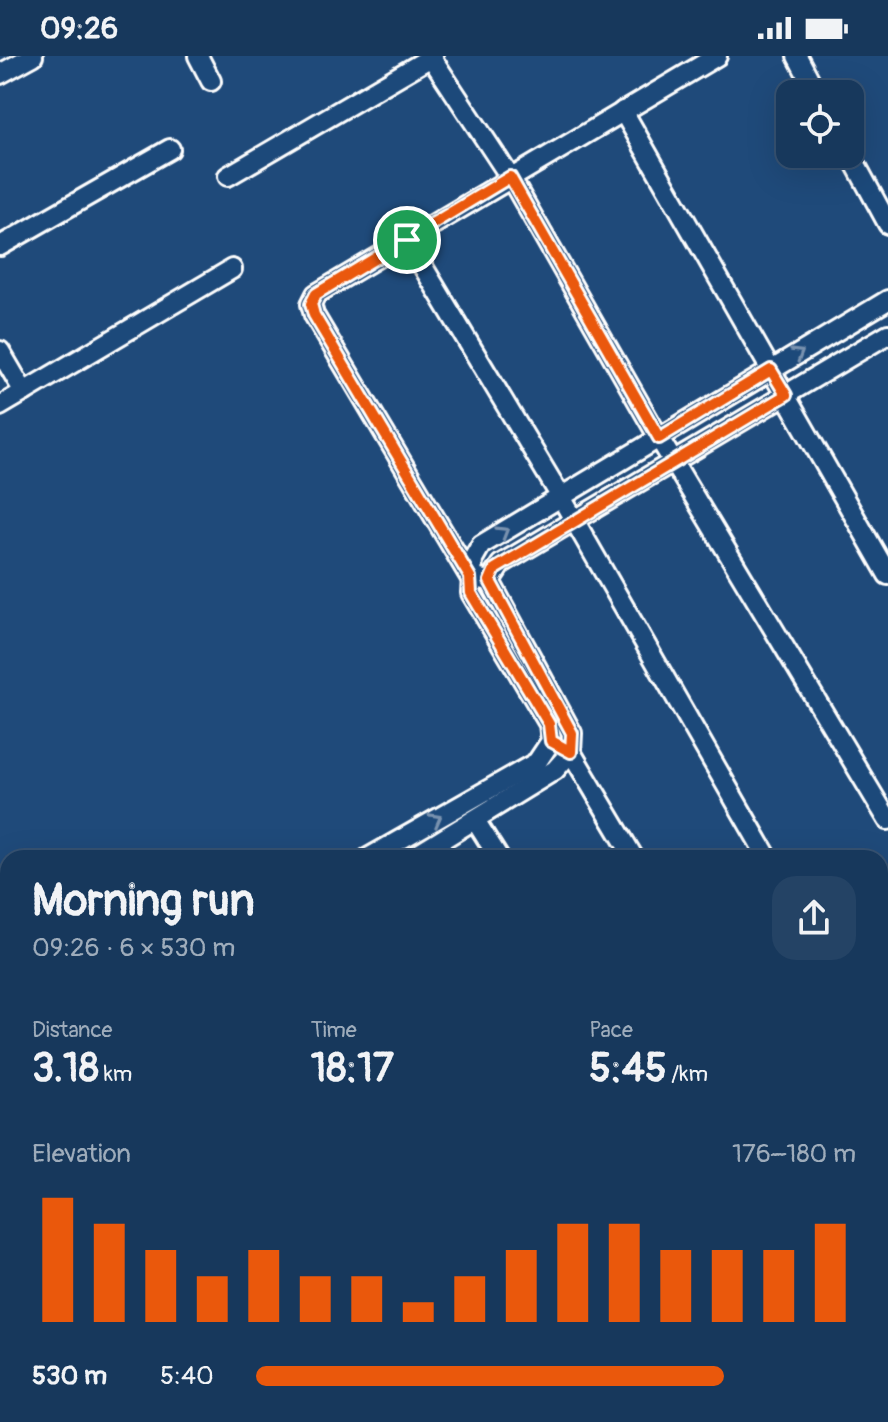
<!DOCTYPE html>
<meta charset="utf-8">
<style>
:root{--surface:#17385c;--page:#244365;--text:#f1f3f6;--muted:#9eacbb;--line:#365272;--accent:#ea580c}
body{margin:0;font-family:Pangolin,sans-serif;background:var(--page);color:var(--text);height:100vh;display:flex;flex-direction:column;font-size:30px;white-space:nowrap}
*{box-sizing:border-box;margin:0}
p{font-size:26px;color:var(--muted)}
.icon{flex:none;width:44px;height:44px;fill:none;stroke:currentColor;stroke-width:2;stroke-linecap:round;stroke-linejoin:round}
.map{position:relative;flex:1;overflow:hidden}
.details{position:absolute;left:0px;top:794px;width:888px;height:572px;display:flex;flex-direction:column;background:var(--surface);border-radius:24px 24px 0 0;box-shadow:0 8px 32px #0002,0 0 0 2px var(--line)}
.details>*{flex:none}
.fabs{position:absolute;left:776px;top:24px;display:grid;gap:16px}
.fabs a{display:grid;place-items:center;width:88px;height:88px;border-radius:16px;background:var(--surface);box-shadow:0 8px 32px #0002,0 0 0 2px var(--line);font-size:40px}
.pin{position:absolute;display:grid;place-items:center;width:68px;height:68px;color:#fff;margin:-34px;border:4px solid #fff;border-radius:50%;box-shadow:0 2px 8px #0007}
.round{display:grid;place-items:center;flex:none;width:84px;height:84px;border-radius:24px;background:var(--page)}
.head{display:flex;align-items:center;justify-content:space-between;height:136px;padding:0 32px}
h1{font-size:44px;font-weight:700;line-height:60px}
.metrics{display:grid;grid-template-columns:repeat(3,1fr);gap:12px;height:136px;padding:8px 32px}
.metrics div{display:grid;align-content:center}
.metrics b{font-size:40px;font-weight:700}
.metrics small{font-size:22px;font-weight:400}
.metrics p{font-size:22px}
.chart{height:224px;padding:16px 32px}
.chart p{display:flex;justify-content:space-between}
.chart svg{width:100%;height:144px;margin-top:8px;stroke:var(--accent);stroke-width:6}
ul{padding:0 32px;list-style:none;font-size:26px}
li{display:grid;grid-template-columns:128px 96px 1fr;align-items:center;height:60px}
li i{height:20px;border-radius:10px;background:var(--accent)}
.status{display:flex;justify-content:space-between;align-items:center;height:56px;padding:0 40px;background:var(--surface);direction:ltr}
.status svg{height:22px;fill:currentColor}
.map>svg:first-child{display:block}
</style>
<div class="status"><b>09:26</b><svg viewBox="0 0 49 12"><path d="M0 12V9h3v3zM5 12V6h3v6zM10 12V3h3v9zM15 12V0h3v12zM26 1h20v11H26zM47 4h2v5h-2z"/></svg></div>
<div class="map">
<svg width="888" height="1366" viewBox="0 0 888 1366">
<rect width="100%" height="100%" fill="#1f4a7a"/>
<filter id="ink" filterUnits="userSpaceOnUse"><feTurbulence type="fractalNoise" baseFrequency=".0125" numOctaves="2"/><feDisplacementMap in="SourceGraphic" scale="16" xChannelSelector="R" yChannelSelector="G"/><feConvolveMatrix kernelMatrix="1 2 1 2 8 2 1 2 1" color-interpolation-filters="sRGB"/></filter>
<g filter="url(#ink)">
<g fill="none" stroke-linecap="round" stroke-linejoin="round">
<!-- minor casing -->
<g stroke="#fff" stroke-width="24">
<g id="minor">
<polyline points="198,0 211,25"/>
<polyline points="797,0 817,38"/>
<polyline points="431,1 510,121 659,382 888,764"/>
<polyline points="0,18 33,0"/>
<polyline points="623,55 888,519"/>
<polyline points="850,98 888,168"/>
<polyline points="228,120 433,0"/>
<polyline points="407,184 561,441 768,802"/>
<polyline points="0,190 170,93"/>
<polyline points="0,295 24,336"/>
<polyline points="0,350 232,213"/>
<polyline points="490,525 501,508 888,278"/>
<polyline points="564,692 571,696 634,802"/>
<polyline points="475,764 499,802"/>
<polyline points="368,802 537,706 551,685 549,668 471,537 473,503 481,489 888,244"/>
<polyline points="412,802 555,714 571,696 572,677 490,525 470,521 314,259 311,248 316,238 717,0"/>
<polyline points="880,879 888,875"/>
<polyline points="0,1036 8,1031"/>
<polyline points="880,1073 888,1068"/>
<polyline points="0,1091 8,1105"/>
<polyline points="880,1135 888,1149"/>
<polyline points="880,1278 888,1273"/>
<polyline points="150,1358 155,1366"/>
<polyline points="820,1358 825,1366"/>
<polyline points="375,1366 388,1358"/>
<polyline points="732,1366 745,1358"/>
</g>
</g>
<!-- minor -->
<use href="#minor" stroke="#1f4a7a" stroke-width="18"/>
</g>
<!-- one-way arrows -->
<defs><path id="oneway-chevron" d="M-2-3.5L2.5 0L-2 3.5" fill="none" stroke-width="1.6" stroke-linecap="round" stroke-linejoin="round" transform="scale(2)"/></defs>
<g stroke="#7992af">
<use href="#oneway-chevron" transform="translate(798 298) rotate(-31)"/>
<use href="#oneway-chevron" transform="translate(503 476) rotate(-31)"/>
<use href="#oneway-chevron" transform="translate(436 763) rotate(-29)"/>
</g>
</g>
<g fill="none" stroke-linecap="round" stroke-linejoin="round" filter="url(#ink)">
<!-- route casing -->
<g stroke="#fff" stroke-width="16">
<polygon id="route" points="510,121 659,382 771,314 786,339 495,513 490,525 572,677 571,696 551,685 549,668 471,537 470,521 314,259 311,248 316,238"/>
</g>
<!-- route -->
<use href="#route" stroke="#ea580c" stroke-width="10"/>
</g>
</svg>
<div class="fabs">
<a><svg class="icon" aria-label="locate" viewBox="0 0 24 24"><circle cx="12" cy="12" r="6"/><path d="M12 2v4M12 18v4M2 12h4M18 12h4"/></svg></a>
</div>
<div class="pin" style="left:407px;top:184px;background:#1e9e55"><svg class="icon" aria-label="arrive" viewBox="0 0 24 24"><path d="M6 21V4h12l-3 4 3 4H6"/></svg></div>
<section class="details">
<div class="head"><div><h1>Morning run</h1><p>09:26 · 6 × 530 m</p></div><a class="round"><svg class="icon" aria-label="share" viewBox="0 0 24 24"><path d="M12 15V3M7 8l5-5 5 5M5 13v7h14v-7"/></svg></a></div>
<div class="metrics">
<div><p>Distance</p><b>3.18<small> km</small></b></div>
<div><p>Time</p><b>18:17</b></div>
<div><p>Pace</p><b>5:45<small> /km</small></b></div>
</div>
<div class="chart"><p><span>Elevation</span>176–180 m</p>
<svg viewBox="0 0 160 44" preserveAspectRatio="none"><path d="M5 44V6M15 44V14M25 44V22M35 44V30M45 44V22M55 44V30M65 44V30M75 44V38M85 44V30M95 44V22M105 44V14M115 44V14M125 44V22M135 44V22M145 44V22M155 44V14"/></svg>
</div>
<ul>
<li><b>530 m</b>5:40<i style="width:78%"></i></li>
</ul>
</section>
</div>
